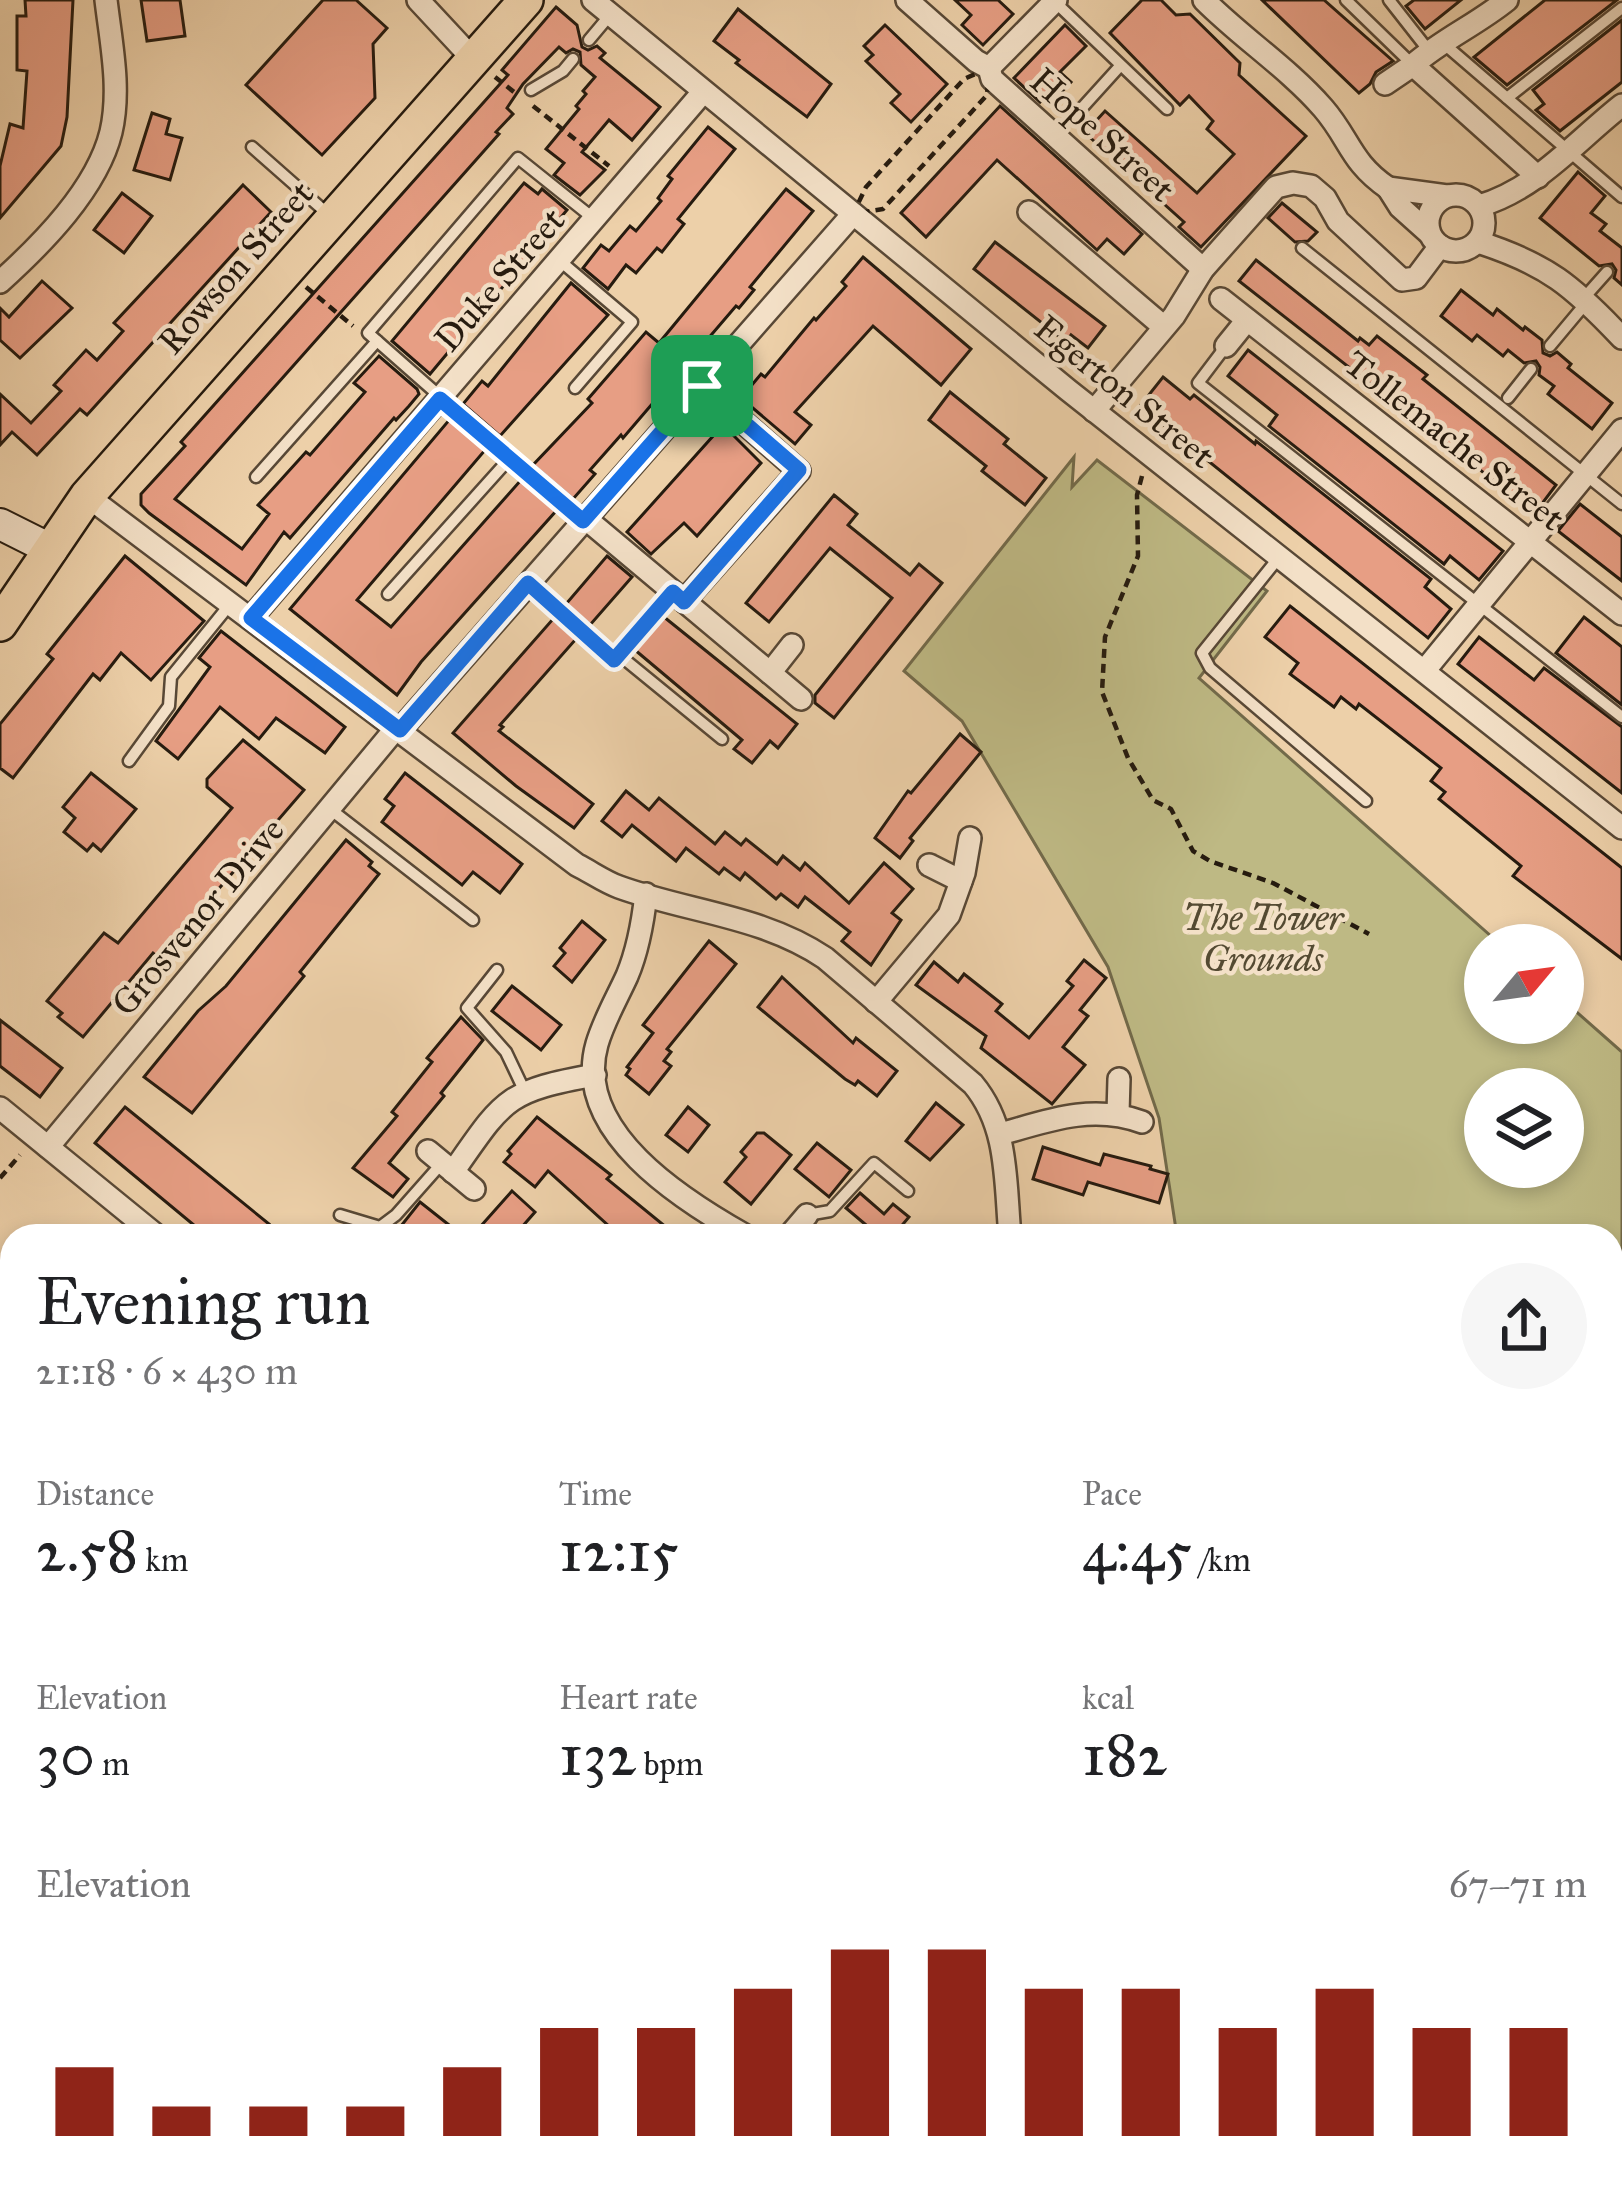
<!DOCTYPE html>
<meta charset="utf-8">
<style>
:root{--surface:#fff;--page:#f6f6f6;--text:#202124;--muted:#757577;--accent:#8f2418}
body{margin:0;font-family:"IM FELL Great Primer",serif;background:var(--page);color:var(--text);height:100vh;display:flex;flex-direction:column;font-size:45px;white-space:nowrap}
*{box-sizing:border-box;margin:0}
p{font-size:39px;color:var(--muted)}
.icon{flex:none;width:66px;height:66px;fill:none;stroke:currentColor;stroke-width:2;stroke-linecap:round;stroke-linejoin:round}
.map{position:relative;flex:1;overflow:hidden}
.drawer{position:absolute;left:0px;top:1224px;width:1623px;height:975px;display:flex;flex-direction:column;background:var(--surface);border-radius:36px 36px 0 0;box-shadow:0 6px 18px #0003}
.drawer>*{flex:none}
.needle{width:78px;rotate:61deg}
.controls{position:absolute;left:1464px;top:924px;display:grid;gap:24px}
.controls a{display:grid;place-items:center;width:120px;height:120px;border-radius:50%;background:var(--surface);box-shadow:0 6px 18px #0003;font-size:60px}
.pin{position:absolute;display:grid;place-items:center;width:102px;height:102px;color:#fff;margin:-51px;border-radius:24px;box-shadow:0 6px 18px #0006}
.round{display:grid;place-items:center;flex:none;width:126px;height:126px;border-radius:63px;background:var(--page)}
.summary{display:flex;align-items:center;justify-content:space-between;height:204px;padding:0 36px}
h1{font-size:66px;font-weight:600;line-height:90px}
.figures{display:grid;grid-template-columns:repeat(3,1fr);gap:18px;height:204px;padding:12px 36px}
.figures div{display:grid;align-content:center}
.figures b{font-size:60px;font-weight:600}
.figures small{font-size:33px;font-weight:400}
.figures p{font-size:33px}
.chart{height:336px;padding:24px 36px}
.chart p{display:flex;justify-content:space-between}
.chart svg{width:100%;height:216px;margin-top:12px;stroke:var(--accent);stroke-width:6}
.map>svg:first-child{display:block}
</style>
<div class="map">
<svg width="1622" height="2198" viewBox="0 0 1622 2198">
<rect width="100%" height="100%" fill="#edd0a9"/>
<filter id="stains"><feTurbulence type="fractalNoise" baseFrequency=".00167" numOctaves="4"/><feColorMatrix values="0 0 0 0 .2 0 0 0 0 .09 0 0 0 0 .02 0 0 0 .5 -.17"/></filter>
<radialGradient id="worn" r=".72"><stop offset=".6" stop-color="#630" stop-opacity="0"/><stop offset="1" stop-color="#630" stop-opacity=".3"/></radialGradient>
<!-- green -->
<g fill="#beb984" stroke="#726a4a" stroke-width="3" fill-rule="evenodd">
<path d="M1074,457L1072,487L1097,460L1267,591L1199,678L1501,945H1485V1023H1563V1000L1622,1052V1563L1611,1575V1236H1177L1159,1118L1108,967L962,721L904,671ZM1485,1089H1563V1167H1485Z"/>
<polygon points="12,1872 12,2187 546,2187 549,2198 0,2198 0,1883"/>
</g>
<!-- water -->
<g fill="#99b6ac" stroke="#6b786d" stroke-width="3">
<polygon points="1622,1667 1622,1933 1611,1922 1611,1677"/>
<polygon points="1611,1974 1622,1986 1622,2198 1011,2198 1023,2187 1611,2187"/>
</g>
<!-- building -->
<g fill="#e79e84" stroke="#261b0f" stroke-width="3">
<polygon points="25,0 73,0 67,117 61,146 0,218 0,166 10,124 23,128 27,71 17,70 17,16 26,16"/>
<polygon points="141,0 180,0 185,36 147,41"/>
<polygon points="323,0 356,0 387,28 373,44 375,98 322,155 246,85"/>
<polygon points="955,0 998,0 1013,14 983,45 962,25 971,15"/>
<polygon points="1142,0 1161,0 1176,15 1190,14 1240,63 1239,75 1306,136 1201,247 1179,227 1184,222 1085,133 1105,111 1197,193 1234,154 1207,129 1213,121 1189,96 1180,105 1110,33"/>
<polygon points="1262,0 1324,0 1393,61 1376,72 1370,84 1359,93"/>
<polygon points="1414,0 1461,0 1425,29 1406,6"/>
<polygon points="1545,0 1617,0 1507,85 1474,57"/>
<polygon points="556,7 577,25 582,47 588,50 597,46 605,53 600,58 660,107 632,140 609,120 582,152 605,170 580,195 554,175 564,163 546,149 579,109 576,106 586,94 583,91 595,77 581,65 580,52 573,49 566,53 559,47 523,84 507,108 513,114 496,132 499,134 175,499 242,549 269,514 258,505 306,452 310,455 365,392 354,383 379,356 417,389 419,394 409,406 396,420 394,418 290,538 284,532 246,585 149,513 141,505 141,494 185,446 181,442 508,75 502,70"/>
<polygon points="738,9 831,84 807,117 736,63 739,60 714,41"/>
<polygon points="1622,20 1622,82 1560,131 1536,110 1544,104 1533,90"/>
<polygon points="885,25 947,84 911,122 891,103 900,94 866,61 873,55 864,46"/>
<polygon points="1065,25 1086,46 1060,72 1071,82 1051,103 1044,97 1040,102 1014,78"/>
<polygon points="1000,106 1142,234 1124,254 1107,239 1097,250 997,160 926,237 901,213"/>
<polygon points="152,113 170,119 166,134 182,138 170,180 134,170"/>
<polygon points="708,127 735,149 678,219 684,224 662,252 657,248 636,273 626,265 608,289 583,268 601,245 609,251 630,226 636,231 661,201 658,198 672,179 668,176"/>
<polygon points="1578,172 1605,196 1591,213 1606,224 1600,231 1622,248 1622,285 1614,278 1616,270 1612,264 1599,266 1540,218"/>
<polygon points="524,183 538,194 542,189 567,210 430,374 392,341"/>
<polygon points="243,185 271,212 87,415 80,409 37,455 12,432 0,445 0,394 31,423 61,391 54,385 86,350 97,360 123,331 114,323"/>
<polygon points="786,189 813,211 750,287 754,290 739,308 736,306 623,438 621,435 590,470 595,474 573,499 533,465 592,403 588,399 646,332 659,343"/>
<polygon points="122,193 152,216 124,253 94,230"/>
<polygon points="1282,203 1317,232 1308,241 1295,242 1268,218"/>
<polygon points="995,242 1105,326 1088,348 1071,335 1066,342 974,269"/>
<polygon points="863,257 971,349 941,385 873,326 795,412 811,425 795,444 741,398 761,374 765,377 814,318 816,320 846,286 842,282"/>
<polygon points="1256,260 1358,341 1360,338 1369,345 1377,336 1427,375 1423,379 1556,485 1535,513 1239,281"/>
<polygon points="42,281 72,308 20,358 0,340 0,308 9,317"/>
<polygon points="571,283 608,315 500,436 463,404 482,381 488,386"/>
<polygon points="1461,290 1493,315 1497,309 1523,330 1525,327 1542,340 1543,353 1550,356 1557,352 1571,364 1568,368 1612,403 1592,429 1548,394 1554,386 1539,375 1540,367 1536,361 1524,363 1508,350 1503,356 1477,335 1472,341 1441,316"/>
<polygon points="1248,350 1503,551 1479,580 1450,556 1444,564 1269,426 1277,415 1228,376"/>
<polygon points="1163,377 1190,399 1194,395 1255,444 1256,441 1431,579 1425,587 1451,609 1428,638 1140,406"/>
<polygon points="950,392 1008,439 1004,444 1046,478 1025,505 982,471 986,466 929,420"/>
<polygon points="450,419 486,449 357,600 391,627 521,480 556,511 421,662 397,695 290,609"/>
<polygon points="723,425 761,463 697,536 684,523 651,554 627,532"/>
<polygon points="834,495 857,514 848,525 910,575 919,564 942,583 834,718 815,703 815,695 892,598 830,548 769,622 746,603"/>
<polygon points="1580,504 1622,537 1622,581 1558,531"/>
<polygon points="125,556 204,621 151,680 121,653 100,680 93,674 13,778 0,768 0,724 53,659 47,654"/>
<polygon points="607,556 632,577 590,625 566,604"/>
<polygon points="1290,606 1622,868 1622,959 1513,876 1521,866 1439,799 1445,792 1431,781 1441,768 1359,704 1356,709 1341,697 1334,707 1290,674 1298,663 1265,637"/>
<polygon points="664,617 797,724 778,748 770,741 752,763 734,749 742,740 635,650"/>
<polygon points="1584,617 1622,647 1622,705 1556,653"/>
<polygon points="553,619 576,639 500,725 503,727 499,731 593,804 574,828 516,786 453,733"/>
<polygon points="221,631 345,727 325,753 276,718 259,739 220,707 178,759 156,741 210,667 199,658"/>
<polygon points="1479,637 1534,680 1544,668 1622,727 1622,793 1458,664"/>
<polygon points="960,734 981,752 910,838 913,841 900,858 875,838 908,791 911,793"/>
<polygon points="243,740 304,790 159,958 153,953 83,1037 58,1017 62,1013 47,1001 104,933 118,943 232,808 207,787 207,779"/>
<polygon points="91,773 136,809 101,851 93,844 87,851 64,832 75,818 63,807"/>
<polygon points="405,773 522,864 500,893 473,872 462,885 382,822 394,806 385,799"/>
<polygon points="626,791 649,810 659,798 715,844 725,832 741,845 746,839 777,864 783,856 800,870 805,863 849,903 884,863 913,889 892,913 901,920 871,965 842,941 850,932 805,897 798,907 781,894 776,899 745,873 740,880 724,868 719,874 686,848 676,861 632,825 622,837 602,821"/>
<polygon points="346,840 372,862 369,866 379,874 300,972 304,976 192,1113 144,1077 198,1011 226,986"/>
<polygon points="582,921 605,940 572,982 554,966 565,953 560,948"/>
<polygon points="709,941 736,964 667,1049 671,1052 664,1061 671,1066 649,1094 626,1075 630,1069 627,1067 653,1033 643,1025"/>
<polygon points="1084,960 1106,978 1080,1010 1088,1016 1063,1047 1085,1065 1052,1104 981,1048 986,1036 916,985 934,962 958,982 964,974 1002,1004 996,1011 1029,1038 1073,986 1067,981"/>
<polygon points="782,977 853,1043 856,1038 897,1071 877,1096 858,1081 855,1085 845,1079 758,1007"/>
<polygon points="512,986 561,1025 541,1050 492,1011"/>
<polygon points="461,1017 483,1040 441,1093 444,1096 389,1163 408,1179 393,1197 353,1168 397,1116 392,1112 432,1062 427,1058"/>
<polygon points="0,1020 62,1068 40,1097 0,1066"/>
<polygon points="936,1103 963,1125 930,1160 906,1141"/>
<polygon points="125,1107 269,1224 259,1236 207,1236 95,1143"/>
<polygon points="688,1107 709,1125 688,1152 666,1135"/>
<polygon points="537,1117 611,1175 607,1179 677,1236 620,1236 548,1171 535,1187 504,1162 511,1154 508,1151"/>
<polygon points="757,1133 764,1133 791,1155 751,1204 725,1182 746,1157 741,1152"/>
<polygon points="817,1143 851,1170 829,1197 795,1169"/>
<polygon points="1043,1147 1100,1165 1104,1154 1151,1166 1150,1169 1168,1174 1159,1203 1088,1182 1083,1195 1033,1179"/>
<polygon points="512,1191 535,1212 514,1236 472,1236"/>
<polygon points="860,1193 884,1214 893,1204 909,1217 893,1236 879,1236 846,1208"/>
<polygon points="420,1202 463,1236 393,1236"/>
</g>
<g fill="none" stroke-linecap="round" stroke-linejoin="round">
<!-- lane casing -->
<g stroke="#584836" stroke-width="15">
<g id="lane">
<polyline points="1346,0 1413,65"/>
<polyline points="1389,0 1429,51"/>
<polyline points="1055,2 1167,109"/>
<polyline points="589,40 610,15"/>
<polyline points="1443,43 1622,197"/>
<polyline points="531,90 563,71 573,59"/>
<polyline points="1507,98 1622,8"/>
<polyline points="1072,119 1120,66"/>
<polyline points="252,147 329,215"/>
<polyline points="1302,248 1622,504"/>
<polyline points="559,260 632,322 575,388"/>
<polyline points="1583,299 1607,272"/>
<polyline points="1226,346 1198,383 1622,717"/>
<polyline points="1550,346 1586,303"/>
<polyline points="1508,398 1531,369"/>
<polyline points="510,458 583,521"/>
<polyline points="256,477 377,341"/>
<polyline points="1280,556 1202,653 1210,668 1366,801"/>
<polyline points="528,583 614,660 618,654 722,739"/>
<polyline points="388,594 510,458 368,333 518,158 593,218"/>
<polyline points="618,654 673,592"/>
<polyline points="129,761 169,706 171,677 231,603"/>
<polyline points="330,809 473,920"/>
<polyline points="497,970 467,1008 506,1052 525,1092"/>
<polyline points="340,1215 380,1227 396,1215 442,1163"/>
<polyline points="807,1215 830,1211 874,1163 908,1191"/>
</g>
</g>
<!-- street casing -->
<g stroke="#584836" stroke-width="26">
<g id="street">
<polyline points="418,0 472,58"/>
<polyline points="593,0 1068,390 1622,828"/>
<polyline points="907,0 976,61 989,68 992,79 1203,269"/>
<path d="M1204,0C1242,38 1288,68 1323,108C1350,139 1350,162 1388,188"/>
<path d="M1413,65C1443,39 1476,25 1507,0"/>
<polyline points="989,68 1056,0"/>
<polyline points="1385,84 1413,65 1538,177"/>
<circle cx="1456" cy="223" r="28"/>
<path d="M1479,206C1537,189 1575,142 1622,105"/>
<polyline points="1029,212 1164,327"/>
<polyline points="1429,233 1400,207 1388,188 1447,196"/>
<path d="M1478,242C1547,264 1573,286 1622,338"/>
<path d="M0,282C42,244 97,189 111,132C121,89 111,43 106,0"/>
<polyline points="1221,299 1622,614"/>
<polyline points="1226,346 1247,320"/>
<polyline points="1094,411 1174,316 1203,269 1276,187 1293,183 1311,186 1325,198 1338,221 1402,280 1416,278 1440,246"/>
<path d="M87,496L577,865C591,872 605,882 619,887C688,912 763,916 825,958L973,1084C1009,1127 1005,1183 1010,1236"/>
<polyline points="585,518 801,699"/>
<polyline points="684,601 799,471 702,386"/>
<polyline points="251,618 703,92"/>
<polyline points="1425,670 1622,430"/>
<polyline points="770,673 792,645"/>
<polyline points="400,730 853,214"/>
<polyline points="929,865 961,881"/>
<path d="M646,894C643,921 638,950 627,976C617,998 604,1020 597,1044C572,1131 682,1200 746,1236"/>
<polyline points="876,1002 949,915 964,873 970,838"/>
<polyline points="0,1108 157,1236"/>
<polyline points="1118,1113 1119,1079"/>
<path d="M1001,1134C1049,1120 1093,1104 1142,1122"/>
<polyline points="48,1147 397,727"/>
<polyline points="428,1151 474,1189"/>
<path d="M453,1172C504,1099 505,1091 595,1075"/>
<polyline points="789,1236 807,1215"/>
<polyline points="0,1384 12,1393"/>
<polyline points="1611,1607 1622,1594"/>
<polyline points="0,1848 12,1837"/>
<polyline points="710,2187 720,2198"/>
<polyline points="967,2198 979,2187"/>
</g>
</g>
<!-- secondary casing -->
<g stroke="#261b0f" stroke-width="34">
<polyline id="secondary" points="0,524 52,550"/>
</g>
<!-- primary casing -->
<g stroke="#261b0f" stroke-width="38">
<polyline id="primary" points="0,624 87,496 526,0"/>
</g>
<!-- path -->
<g stroke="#261b0f" stroke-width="4.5" stroke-dasharray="9 6" stroke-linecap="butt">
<polygon points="989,68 987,95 883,209 853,214 866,187 964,79"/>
<polyline points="495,77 514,92"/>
<polyline points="533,106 609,166"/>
<polyline points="306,287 353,326"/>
<polyline points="1142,476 1137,495 1138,556 1105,637 1102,692 1128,758 1153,800 1171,809 1193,851 1210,861 1273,883 1369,934"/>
<polyline points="0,1178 20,1155"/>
<polyline points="1611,1359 1622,1354"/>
<polyline points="0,2031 12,2061"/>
<polyline points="0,2166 12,2183"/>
<polyline points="15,2187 21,2198"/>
<polyline points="142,2187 147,2198"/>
<polyline points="175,2187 188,2198"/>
<polyline points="231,2187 243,2198"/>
<polyline points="406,2187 412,2198"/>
<polyline points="496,2187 506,2198"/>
<polyline points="81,2198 81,2194 131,2187"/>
<polyline points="189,2198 209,2187"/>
<polyline points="245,2198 264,2187"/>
<polyline points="473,2198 481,2187"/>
</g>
<!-- lane -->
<use href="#lane" stroke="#f3e0c7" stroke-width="10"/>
<!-- street -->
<use href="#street" stroke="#f3e0c7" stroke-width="21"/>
<!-- secondary -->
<use href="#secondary" stroke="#f3e0c7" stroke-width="30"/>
<!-- primary -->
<use href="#primary" stroke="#edd0a9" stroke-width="33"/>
</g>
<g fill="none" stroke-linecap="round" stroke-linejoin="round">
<!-- route casing -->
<g stroke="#fff" stroke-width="24">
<polygon id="route" points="702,386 799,470 684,602 673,592 614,660 528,583 400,730 251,618 440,399 583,521"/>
</g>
<!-- route -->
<use href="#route" stroke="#1a73e8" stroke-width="15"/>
</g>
<g text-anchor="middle" stroke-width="9" stroke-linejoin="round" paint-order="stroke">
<!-- street labels -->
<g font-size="36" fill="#261b0f" stroke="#f3e0c7">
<text transform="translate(1103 134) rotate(42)" y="13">Hope Street</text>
<text transform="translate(235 267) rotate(-49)" y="13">Rowson Street</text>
<text transform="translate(499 279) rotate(-49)" y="13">Duke Street</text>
<text transform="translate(1125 391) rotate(39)" y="13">Egerton Street</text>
<text transform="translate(1455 440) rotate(38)" y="13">Tollemache Street</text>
<text transform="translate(197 916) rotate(-50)" y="13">Grosvenor Drive</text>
</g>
<!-- park labels -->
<g font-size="36" font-style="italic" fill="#544a32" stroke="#f3e0c7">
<text x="1263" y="930">The Tower<tspan x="1263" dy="41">Grounds</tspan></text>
</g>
</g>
<rect width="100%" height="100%" filter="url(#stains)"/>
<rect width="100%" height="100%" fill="url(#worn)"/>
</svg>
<div class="controls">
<a><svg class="needle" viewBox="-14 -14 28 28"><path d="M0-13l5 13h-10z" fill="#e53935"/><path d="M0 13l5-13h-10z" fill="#757577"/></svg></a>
<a><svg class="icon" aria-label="layers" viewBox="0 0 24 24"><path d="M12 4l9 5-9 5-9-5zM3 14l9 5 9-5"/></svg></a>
</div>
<div class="pin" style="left:702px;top:386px;background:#1e9e55"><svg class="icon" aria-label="arrive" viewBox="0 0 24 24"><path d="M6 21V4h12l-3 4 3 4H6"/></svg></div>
<section class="drawer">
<div class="summary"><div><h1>Evening run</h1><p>21:18 · 6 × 430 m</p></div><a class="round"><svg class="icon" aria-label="share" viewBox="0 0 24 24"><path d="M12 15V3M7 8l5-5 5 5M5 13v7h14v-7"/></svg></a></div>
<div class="figures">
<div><p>Distance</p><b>2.58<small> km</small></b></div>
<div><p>Time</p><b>12:15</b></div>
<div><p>Pace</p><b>4:45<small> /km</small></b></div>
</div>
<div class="figures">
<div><p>Elevation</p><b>30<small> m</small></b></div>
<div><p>Heart rate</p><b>132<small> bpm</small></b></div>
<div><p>kcal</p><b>182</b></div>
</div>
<div class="chart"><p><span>Elevation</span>67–71 m</p>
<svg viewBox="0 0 160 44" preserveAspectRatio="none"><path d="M5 44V30M15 44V38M25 44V38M35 44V38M45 44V30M55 44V22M65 44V22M75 44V14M85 44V6M95 44V6M105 44V14M115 44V14M125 44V22M135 44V14M145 44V22M155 44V22"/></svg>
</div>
</section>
</div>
